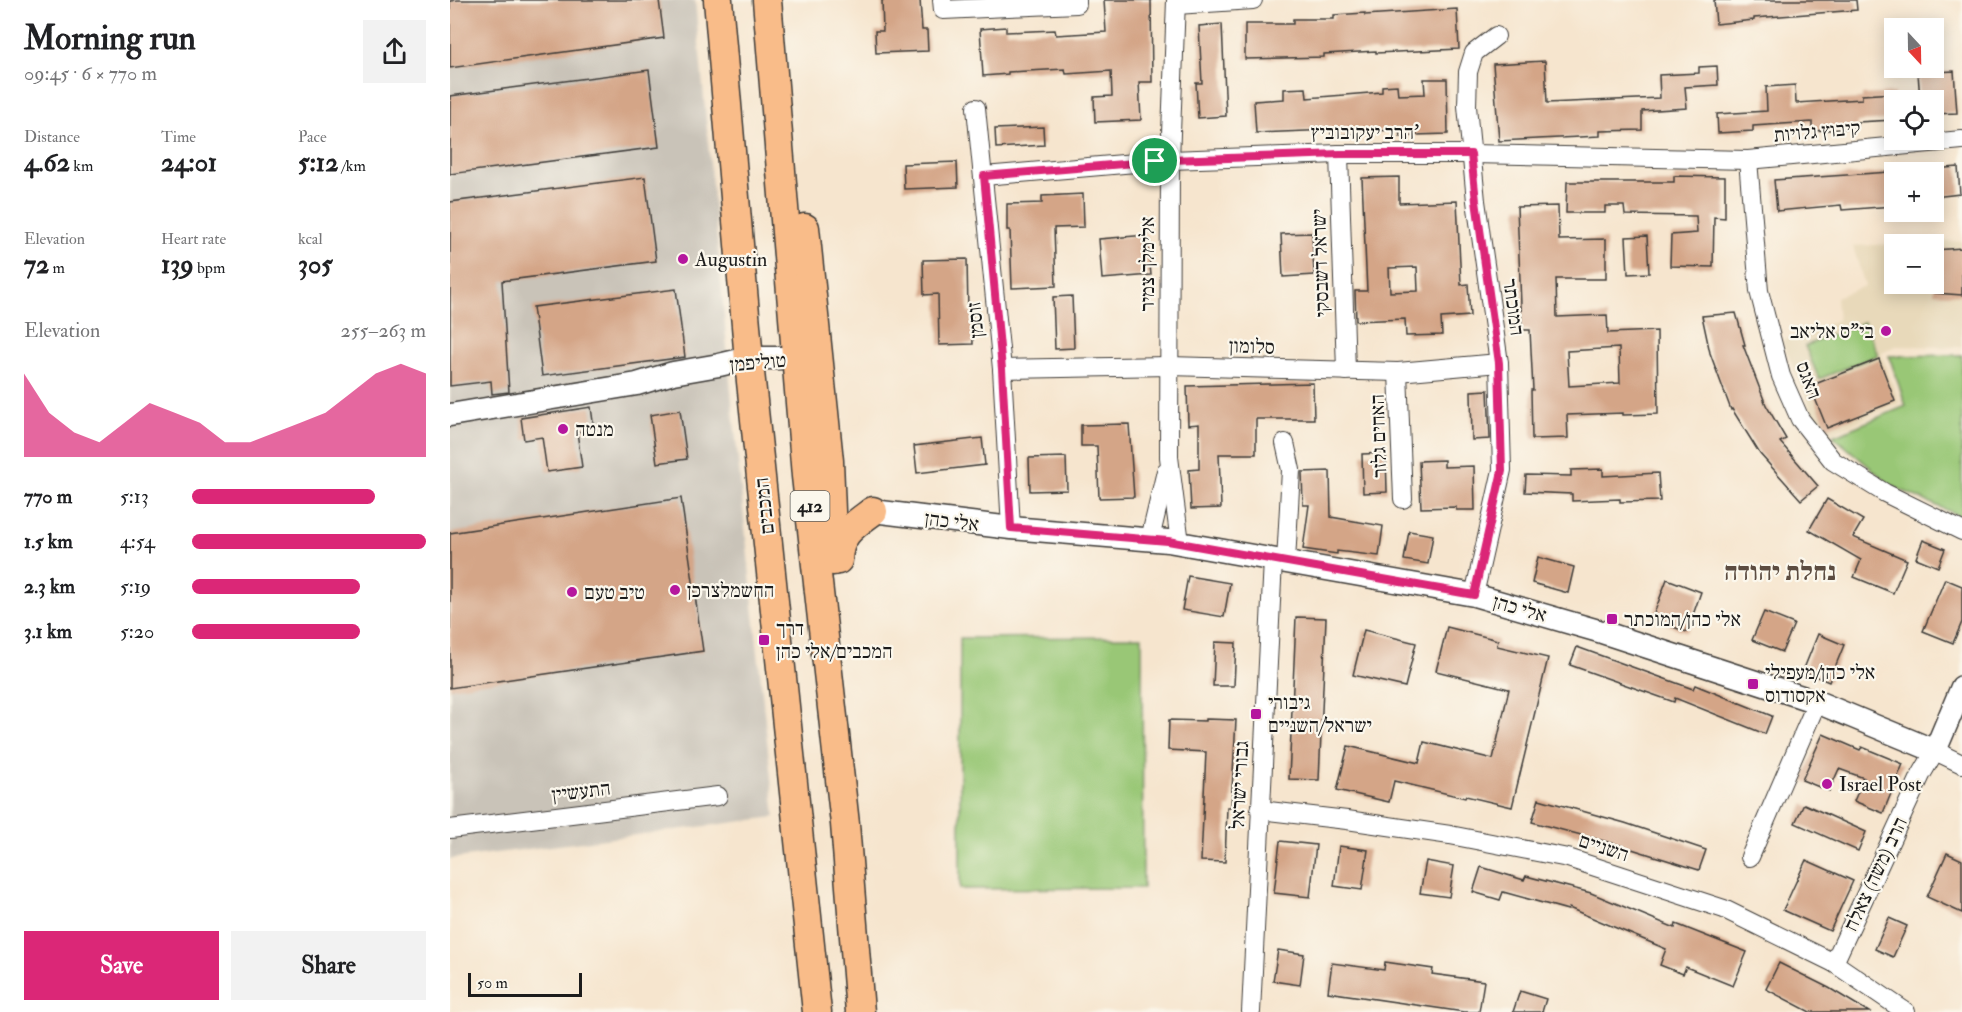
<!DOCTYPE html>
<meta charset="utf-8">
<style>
:root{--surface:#fff;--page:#f2f2f2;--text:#202124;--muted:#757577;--accent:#db2777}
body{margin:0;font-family:"IM FELL Double Pica","Frank Ruhl Libre",serif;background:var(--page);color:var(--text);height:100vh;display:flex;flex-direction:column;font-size:22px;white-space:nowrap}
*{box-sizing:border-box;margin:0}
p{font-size:20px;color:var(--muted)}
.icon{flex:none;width:33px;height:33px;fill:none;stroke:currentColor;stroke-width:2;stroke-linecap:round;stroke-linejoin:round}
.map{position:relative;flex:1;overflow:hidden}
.details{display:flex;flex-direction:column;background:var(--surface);width:450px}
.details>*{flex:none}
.needle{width:39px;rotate:158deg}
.controls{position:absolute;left:1434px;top:18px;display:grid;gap:12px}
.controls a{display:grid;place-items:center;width:60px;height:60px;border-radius:0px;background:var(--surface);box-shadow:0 3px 15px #0003;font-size:30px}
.scale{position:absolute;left:18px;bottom:15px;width:114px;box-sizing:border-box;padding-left:6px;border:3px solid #1c1c1c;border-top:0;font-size:16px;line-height:21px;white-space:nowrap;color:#1c1c1c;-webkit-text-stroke:4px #fbf7ec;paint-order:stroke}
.pin{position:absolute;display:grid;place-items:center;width:51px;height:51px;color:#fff;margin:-26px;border:3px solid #fff;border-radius:50%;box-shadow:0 2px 6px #0007}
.round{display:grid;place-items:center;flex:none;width:63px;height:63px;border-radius:0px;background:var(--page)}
.overview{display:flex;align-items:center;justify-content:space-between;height:102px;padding:0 24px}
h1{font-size:33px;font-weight:700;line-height:45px}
.metrics{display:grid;grid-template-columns:repeat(3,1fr);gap:9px;height:102px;padding:6px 24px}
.metrics div{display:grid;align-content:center}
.metrics b{font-size:26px;font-weight:700}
.metrics small{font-size:16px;font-weight:400}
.metrics p{font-size:16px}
.chart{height:168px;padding:12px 24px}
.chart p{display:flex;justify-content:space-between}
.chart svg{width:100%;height:108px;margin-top:6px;fill:var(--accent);opacity:.7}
.cta{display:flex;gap:12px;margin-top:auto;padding:12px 24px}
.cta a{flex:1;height:69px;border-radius:0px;background:var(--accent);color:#fff;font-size:24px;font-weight:700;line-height:69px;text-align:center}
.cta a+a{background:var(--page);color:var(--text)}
ul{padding:0 24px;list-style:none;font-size:20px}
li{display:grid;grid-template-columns:96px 72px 1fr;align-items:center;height:45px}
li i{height:15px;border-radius:8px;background:var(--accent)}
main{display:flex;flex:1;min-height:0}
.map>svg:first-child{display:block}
</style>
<main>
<section class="details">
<div class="overview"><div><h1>Morning run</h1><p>09:45 · 6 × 770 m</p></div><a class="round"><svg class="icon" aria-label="share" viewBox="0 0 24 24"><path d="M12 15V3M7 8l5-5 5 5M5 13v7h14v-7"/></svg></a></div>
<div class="metrics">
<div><p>Distance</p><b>4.62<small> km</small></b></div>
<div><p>Time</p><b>24:01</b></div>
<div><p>Pace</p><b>5:12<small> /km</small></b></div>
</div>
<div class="metrics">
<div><p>Elevation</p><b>72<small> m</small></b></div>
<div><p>Heart rate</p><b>139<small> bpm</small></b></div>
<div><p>kcal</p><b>305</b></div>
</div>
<div class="chart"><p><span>Elevation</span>255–263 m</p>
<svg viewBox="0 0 160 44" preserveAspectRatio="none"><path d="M0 44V10L10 26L20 34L30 38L40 30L50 22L60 26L70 30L80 38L90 38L100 34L110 30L120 26L130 18L140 10L150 6L160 10V44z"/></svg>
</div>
<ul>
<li><b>770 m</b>5:13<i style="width:78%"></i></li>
<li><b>1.5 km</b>4:54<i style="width:100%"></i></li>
<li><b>2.3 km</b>5:19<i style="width:72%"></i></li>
<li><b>3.1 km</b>5:20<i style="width:72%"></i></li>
</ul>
<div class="cta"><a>Save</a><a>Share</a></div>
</section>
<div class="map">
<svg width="1512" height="1012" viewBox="0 0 1512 1012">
<rect width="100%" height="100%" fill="#fbf7ec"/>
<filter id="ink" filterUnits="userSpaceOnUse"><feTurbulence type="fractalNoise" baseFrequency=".0167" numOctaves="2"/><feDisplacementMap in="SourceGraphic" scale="12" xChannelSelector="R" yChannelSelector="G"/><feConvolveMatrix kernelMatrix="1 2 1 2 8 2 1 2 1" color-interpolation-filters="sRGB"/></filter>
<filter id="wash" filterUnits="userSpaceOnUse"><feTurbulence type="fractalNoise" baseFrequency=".008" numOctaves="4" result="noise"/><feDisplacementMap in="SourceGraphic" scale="24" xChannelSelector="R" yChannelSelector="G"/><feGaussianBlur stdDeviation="1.35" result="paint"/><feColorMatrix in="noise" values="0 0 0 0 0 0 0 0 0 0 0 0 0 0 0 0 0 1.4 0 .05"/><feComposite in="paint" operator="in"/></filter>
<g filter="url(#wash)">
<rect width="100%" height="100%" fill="#f6e5ce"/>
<!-- built -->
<path fill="#e8d9ba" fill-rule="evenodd" d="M1512,241V347L1445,346L1431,353L1450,403L1373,437L1332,341L1388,320L1386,297L1415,286L1403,246ZM1444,244H1484V284H1444Z"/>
<!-- industrial -->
<polygon fill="#c9c3b8" points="0,0 245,0 282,402 325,817 0,859"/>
<!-- green -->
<g fill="#99c776" stroke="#5a7249" stroke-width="1.5">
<polygon points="1414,322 1428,355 1369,379 1355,346"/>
<polygon points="1512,355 1512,517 1442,486 1383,436 1456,406 1439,356"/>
<polygon points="692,637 693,888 510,889 510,638"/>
</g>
<g id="blocks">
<!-- building -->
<g fill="#d4a587" fill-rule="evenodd">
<polygon points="7,0 209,0 214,38 0,68 0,1"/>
<polygon points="432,0 470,0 472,30 477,30 478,51 426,53 425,31 433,31"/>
<polygon points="654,0 701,0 702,82 689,82 691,120 645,122 644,97 662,96 661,71 616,74 615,69 558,72 558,74 533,76 530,29 556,27 556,32 605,30 606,35 656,32"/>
<polygon points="1264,0 1406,0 1407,10 1304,18 1304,20 1266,24"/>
<polygon points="1007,9 1009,49 926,53 926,51 874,54 874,57 795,59 795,24 843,24 843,19 884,19 884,15 915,13 915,15"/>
<polygon points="772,24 776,116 748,118 746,83 752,83 749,26"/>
<polygon points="1095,61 1097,103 1210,98 1209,75 1249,73 1249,67 1267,66 1268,85 1235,87 1237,108 1192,111 1192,130 1150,131 1150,136 1049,141 1043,64"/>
<polygon points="199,70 209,147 0,174 0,96"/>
<polygon points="1504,71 1507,113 1484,114 1484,100 1470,100 1468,73"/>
<polygon points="974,79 997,79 998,134 964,135 964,136 950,137 949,129 881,136 881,130 806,133 804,101 834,99 834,89 856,88 857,98 932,92 932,86 947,85 948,95 975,94"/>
<polygon points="1345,85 1346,103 1412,99 1412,95 1444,93 1444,120 1407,122 1407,128 1362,131 1362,122 1303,126 1303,131 1268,133 1267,114 1317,111 1316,87"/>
<polygon points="593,127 594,145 546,148 545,129"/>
<polygon points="507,162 508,187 454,189 453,164"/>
<polygon points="1508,167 1510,194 1484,197 1484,169"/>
<polygon points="1440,172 1443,206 1392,210 1391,205 1327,211 1324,180"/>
<polygon points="1224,176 1275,177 1275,218 1264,217 1263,267 1220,266 1221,235 1247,233 1246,216 1175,215 1174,206 1155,206 1155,213 1116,213 1117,182 1224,182"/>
<polygon points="195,177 206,261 52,281 59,392 42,394 41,381 0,386 0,202"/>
<path d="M949,177V203L1007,201L1011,285L1018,284L1020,316L991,318L992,335L956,336L955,319L906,321L905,291H917L912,178ZM967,267L968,291L940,292L939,268Z"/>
<polygon points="633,194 634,227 604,228 606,286 562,288 560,230 557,230 557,204 592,203 592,196"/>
<path d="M1108,206L1109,240L1156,239V279H1106L1107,317L1157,315L1158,333L1207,331L1208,414L1173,415V413L1117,415L1118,438L1082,439L1081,390H1083L1080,330H1072L1067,207ZM1169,348L1170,383L1119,386L1117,351Z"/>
<polygon points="862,233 864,275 833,277 831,234"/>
<polygon points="697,235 701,275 652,279 649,239"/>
<polygon points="1197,236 1199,273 1178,274 1176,237"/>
<polygon points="1512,248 1512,295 1484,293 1484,250"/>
<polygon points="517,259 518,312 522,312 523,344 489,345 488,294 474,295 473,260"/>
<polygon points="226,289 235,357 92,376 83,307"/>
<polygon points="622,296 624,348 605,349 603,297"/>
<polygon points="1286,313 1295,345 1293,345 1316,405 1336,439 1330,442 1368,486 1351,500 1310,454 1282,409 1281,410 1260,353 1252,316"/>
<polygon points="1429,359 1445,401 1377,428 1360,386"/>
<polygon points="863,383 864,419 806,419 806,454 769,454 771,508 741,509 739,470 749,469 749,424 738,425 737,386"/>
<polygon points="1038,390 1040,439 1022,440 1021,391"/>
<polygon points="141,407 144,429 127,432 132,467 97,472 92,437 74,440 71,418"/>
<polygon points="230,410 237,459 207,463 200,415"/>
<polygon points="679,424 684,497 649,498 647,446 631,446 631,425"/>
<polygon points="532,438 535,465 467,473 464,446"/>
<polygon points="936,453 937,492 913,493 912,454"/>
<polygon points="616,457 617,490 580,491 579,458"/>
<polygon points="994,460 994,467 1024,466 1025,510 1006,510 1006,507 971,508 969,461"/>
<polygon points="1153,469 1153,476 1208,473 1210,501 1170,502 1170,499 1122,501 1122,494 1075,492 1076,475 1121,476 1121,470"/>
<polygon points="880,471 881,517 933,526 929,556 887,551 887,554 853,549 859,505 853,505 852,472"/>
<polygon points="231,498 253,651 0,688 0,533"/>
<polygon points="1377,499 1413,520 1403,537 1457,560 1443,593 1404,577 1411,560 1359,530"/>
<polygon points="959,531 983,535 978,564 954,560"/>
<polygon points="1473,540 1495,549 1488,567 1466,558"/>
<polygon points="1088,557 1124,567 1118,593 1082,583"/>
<polygon points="738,576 780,583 774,617 732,610"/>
<polygon points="1217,579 1251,592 1237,632 1202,619"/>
<polygon points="1495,579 1512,586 1512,622 1503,643 1473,631"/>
<polygon points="1314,612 1344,624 1332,652 1302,640"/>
<polygon points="846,617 876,618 869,780 839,779"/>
<polygon points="997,627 1048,640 1047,646 1098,658 1062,807 1016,796 1015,798 944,781 939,802 887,790 898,746 969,763 974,742 1043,759 1059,689 986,671"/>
<polygon points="914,630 966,643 955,687 903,675"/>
<polygon points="1368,634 1394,645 1379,682 1353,671"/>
<polygon points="765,642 786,643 784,686 763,686"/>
<polygon points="1127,647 1243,689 1245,685 1322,716 1315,734 1225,698 1224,702 1120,665"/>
<polygon points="756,719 786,720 781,807 777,807 775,862 751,861 756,752 718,750 719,720 756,721"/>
<polygon points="1373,734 1410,750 1412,747 1453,764 1433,813 1404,801 1414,778 1389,769 1379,791 1352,780"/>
<polygon points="1089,799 1175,823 1256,850 1249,870 1169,845 1082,822"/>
<polygon points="1354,804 1416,832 1408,851 1345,823"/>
<polygon points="830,841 866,845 860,897 824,893"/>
<polygon points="889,846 918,850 912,890 884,886"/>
<polygon points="1497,853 1512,860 1512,913 1477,897"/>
<polygon points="1356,860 1403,881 1380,931 1333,910"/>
<polygon points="976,861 1004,866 999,897 970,893"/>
<polygon points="1031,867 1074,880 1076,876 1141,893 1225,928 1226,924 1297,952 1283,986 1236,967 1233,974 1210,965 1216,949 1119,908 1118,910 1053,892 1050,900 1023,892"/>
<polygon points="1439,918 1457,926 1443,957 1425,949"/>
<polygon points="828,950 854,954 850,985 823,981"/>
<polygon points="935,962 983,969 982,974 1034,981 1029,1012 1014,1012 878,992 882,963 934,970"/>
<polygon points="1329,963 1379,988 1419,1012 1360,1012 1316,989"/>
<polygon points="1070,991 1096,999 1092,1012 1063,1012"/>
</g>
</g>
</g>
<g filter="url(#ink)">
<use href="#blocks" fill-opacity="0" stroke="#3d3a37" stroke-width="1.5"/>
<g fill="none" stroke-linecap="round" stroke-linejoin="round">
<!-- minor casing -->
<g stroke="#3d3a37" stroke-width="20">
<g id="minor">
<polyline points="492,0 493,10 627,4 627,0"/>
<polyline points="726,0 720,160 719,457 730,543"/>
<polyline points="726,5 803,0"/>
<polyline points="526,108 552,369 561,528"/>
<polyline points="889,154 896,371"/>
<polyline points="1298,160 1309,291 1331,376 1350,419 1383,461 1435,493 1512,531"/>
<polyline points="534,176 720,160 889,154 1021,154 1298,160 1512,140"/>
<polyline points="552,369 719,366 948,372 1049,363"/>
<polyline points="948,372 953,499"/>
<polyline points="835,443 841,470 836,562"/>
<polyline points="700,539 716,471"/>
<polyline points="1024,595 1052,470 1049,363 1026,201 1017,106 1018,72 1024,53 1046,36"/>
<polyline points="810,810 897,820 1000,835 1118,858 1274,909 1384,963 1456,1012"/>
<polyline points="0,829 268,796"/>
<polyline points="1300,857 1367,702"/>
<polyline points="1384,963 1471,775 1485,751 1512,764"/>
<polyline points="801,1012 823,560"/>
</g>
</g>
<!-- tertiary casing -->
<g stroke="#3d3a37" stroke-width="25">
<g id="tertiary">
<polyline points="0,415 187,384 223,373 269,365 299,358 346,358"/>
<polyline points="423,511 561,528 718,541 1024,595 1152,632 1367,702 1485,751 1512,687"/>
</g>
</g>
<!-- primary casing -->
<g stroke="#3d3a37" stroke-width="31">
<g id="primary">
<polyline points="268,0 300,372 367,1012"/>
<polyline points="317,0 356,476 395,824 410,1012"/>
<polyline points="355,228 379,461 383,561"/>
<path d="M388,560C389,533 403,526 423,511"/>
</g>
</g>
<!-- minor -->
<use href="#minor" stroke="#fff" stroke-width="18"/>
<!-- tertiary -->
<use href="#tertiary" stroke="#fff" stroke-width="22"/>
<!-- primary -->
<use href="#primary" stroke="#f9bc89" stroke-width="28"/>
</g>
</g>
<g fill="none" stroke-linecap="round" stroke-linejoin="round" filter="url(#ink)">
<!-- route casing -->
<g stroke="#fff" stroke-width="12">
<polygon id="route" points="890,154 1021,154 1026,201 1049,363 1052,471 1024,595 718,541 561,528 552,369 534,176 720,160"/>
</g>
<!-- route -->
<use href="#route" stroke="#db2777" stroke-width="8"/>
</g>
<!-- markers -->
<g fill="#b5179e" stroke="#fbf7ec" stroke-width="2">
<circle cx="233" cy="259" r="6"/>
<circle cx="1436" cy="331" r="6"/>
<circle cx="113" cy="429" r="6"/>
<circle cx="225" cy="590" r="6"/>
<circle cx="122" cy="592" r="6"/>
<rect x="1156" y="613" width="12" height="12" rx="3"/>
<rect x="308" y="634" width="12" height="12" rx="3"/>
<rect x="1297" y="678" width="12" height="12" rx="3"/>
<rect x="800" y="708" width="12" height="12" rx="3"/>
<circle cx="1377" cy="784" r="6"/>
</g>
<g text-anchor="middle" stroke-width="4.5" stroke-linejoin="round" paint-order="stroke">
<!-- shield labels -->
<rect fill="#fbf7ec" stroke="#5f5e5a" stroke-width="1.5" x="340.5" y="491" width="39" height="30" rx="4.5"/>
<g font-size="18" font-weight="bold" fill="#1c1c1c">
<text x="360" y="512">412</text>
</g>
<!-- street labels -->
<g font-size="20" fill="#1c1c1c" stroke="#fbf7ec">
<text transform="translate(1367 131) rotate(-5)" y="7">קיבוץ גלויות</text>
<text x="915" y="139">הרב יעקובוביץ'</text>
<text transform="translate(870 263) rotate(-92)" y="7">ישראל דשבסקי</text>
<text transform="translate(697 264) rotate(-90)" y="7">אלימלך צמיר</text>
<text transform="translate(1064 307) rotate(82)" y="7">המוכתר</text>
<text transform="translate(525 320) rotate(-96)" y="7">זוסמן</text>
<text transform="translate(802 346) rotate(2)" y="7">סלומון</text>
<text transform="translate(308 362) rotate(-5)" y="7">טוליפמן</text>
<text transform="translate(1359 380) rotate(69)" y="7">האגס</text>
<text transform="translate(928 436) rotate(-92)" y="7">האחים גלזר</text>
<text transform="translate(314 506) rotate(-96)" y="7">המכבים</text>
<text transform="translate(502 521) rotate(7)" y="7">אלי כהן</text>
<text transform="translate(1070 608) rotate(16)" y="7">אלי כהן</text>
<text transform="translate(789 785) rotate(-87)" y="7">גבורי ישראל</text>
<text transform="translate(131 791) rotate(-7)" y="7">התעשיין</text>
<text transform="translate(1154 847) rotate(18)" y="7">השניים</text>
<text transform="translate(1425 874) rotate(-65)" y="7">הרב (משה) צאלח</text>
</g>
<!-- poi labels -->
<g font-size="20" fill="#1c1c1c" stroke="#fbf7ec" text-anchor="start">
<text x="245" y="266">Augustin</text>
<text x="1424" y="338" text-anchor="end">בי"ס אליאב</text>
<text x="125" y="436">מנטה</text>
<text x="237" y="597">החשמלצרכן</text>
<text x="134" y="599">טיב טעם</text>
<text x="1174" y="626">אלי כהן/המוכתר</text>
<text x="326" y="635">דרך<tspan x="326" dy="23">המכבים/אלי כהן</tspan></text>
<text x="1315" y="679">אלי כהן/מעפילי<tspan x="1315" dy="23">אקסודוס</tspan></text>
<text x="818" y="709">גיבורי<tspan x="818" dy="23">ישראל/השניים</tspan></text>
<text x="1389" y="791">Israel Post</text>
</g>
<!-- district labels -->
<g font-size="26" font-weight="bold" fill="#5c4c41" stroke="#fbf7ec">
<text x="1330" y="580">נחלת יהודה</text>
</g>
</g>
</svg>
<div class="controls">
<a><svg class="needle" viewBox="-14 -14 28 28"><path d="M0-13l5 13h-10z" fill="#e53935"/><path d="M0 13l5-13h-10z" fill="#757577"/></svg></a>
<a><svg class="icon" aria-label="locate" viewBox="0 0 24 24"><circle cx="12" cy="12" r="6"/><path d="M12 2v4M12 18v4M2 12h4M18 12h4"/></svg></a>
<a>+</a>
<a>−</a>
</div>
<div class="scale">50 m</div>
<div class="pin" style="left:705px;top:161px;background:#1e9e55"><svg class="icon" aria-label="arrive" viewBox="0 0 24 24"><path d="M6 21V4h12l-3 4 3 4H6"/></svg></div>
</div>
</main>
